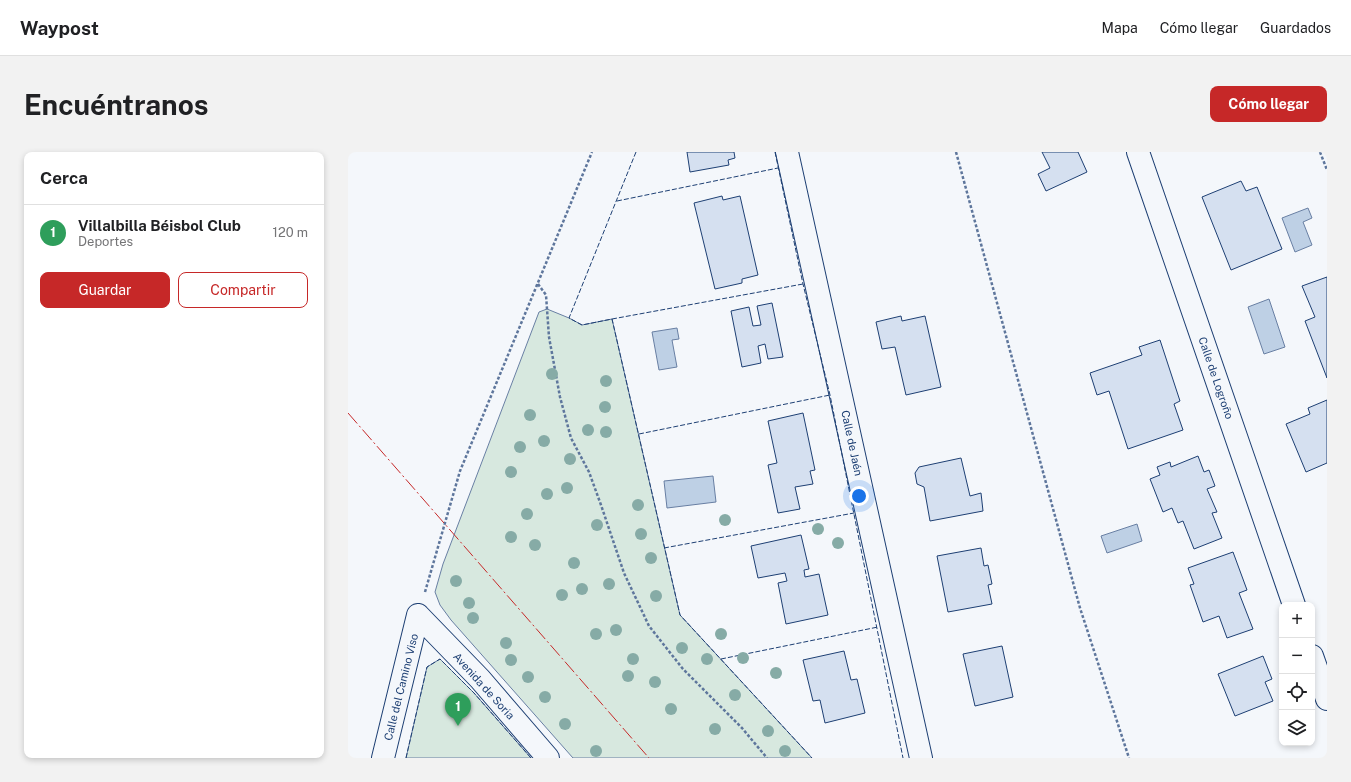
<!DOCTYPE html>
<html lang="es">
<meta charset="utf-8">
<style>
body{margin:0;font-family:"Public Sans",sans-serif;background:#f2f2f2;color:#202124}
.controls{position:absolute;right:12px;bottom:12px;display:grid;overflow:hidden;border-radius:8px;box-shadow:0 2px 6px #0003}
.controls button{width:36px;height:36px;display:grid;place-items:center;padding:0;border:0;border-bottom:1px solid #e0e0e0;background:#fff;color:#202124;font:20px sans-serif}
.you{position:absolute;left:511px;top:344px;width:14px;height:14px;margin:-10px;border:3px solid #fff;border-radius:50%;background:#1a73e8;box-shadow:0 0 0 6px #1a73e833}
.badge{display:grid;place-items:center;width:26px;height:26px;border-radius:50%;background:#c62828;color:#fff;font-size:13px;font-weight:700}
.pin{position:absolute;translate:-50% -33px;filter:drop-shadow(0 1px 2px #0008)}
.pin::after{content:'';position:absolute;top:21px;width:14px;height:12px;background:inherit;clip-path:polygon(0 0,100% 0,50% 100%)}
.list{margin:0;padding:0;list-style:none}
h2{display:flex;justify-content:space-between;align-items:center;height:52px;margin:0;padding:0 16px;font-size:17px}
h2 small{font-size:13px;font-weight:400;color:#757577}
.list li{display:grid;grid-template-columns:26px 1fr auto;gap:12px;align-items:center;box-sizing:border-box;height:56px;padding:0 16px;border-top:1px solid #e0e0e0}
.list b{display:block;font-size:15px;white-space:nowrap}
.list p{margin:0;font-size:13px;white-space:nowrap;color:#757577}
.list em{font-size:13px;font-style:normal;color:#757577}
.actions{display:flex;gap:8px;padding:12px 16px}
.actions a{flex:1;padding:9px 0;border:1px solid #c62828;border-radius:8px;text-align:center;font-size:14px;color:#c62828}
.actions .main{background:#c62828;color:#fff}
.icon{flex:none;width:22px;height:22px;fill:none;stroke:currentColor;stroke-width:2;stroke-linecap:round;stroke-linejoin:round}
.map{position:relative;flex:none;width:979px;height:606px;overflow:hidden;border-radius:8px}
header{display:flex;align-items:center;gap:24px;box-sizing:border-box;height:56px;padding:0 20px;background:#fff;border-bottom:1px solid #e0e0e0}
header strong{font-size:19px}
nav{display:flex;gap:22px;margin-inline-start:auto;font-size:14px}
.intro{display:flex;align-items:center;justify-content:space-between;box-sizing:border-box;height:96px;padding:0 24px}
h1{margin:0;font-size:28px}
.button{padding:10px 18px;border-radius:8px;background:#c62828;color:#fff;font-size:14px;font-weight:700}
main{display:flex;gap:24px;padding:0 24px}
aside{flex:1;background:#fff;border-radius:8px;box-shadow:0 2px 6px #0003}
.map>svg:first-child{display:block}
.green{fill:#d7e8df;stroke:#687fa3}
.water{fill:#bed0e5;stroke:#687fa3}
.building{fill:#d5e0f0;stroke:#1d3f73}
.lines{fill:none;stroke-linecap:round;stroke-linejoin:round}
.minor-casing{stroke:#1d3f73;stroke-width:24}
.path{stroke:#5e769c;stroke-width:2.5;stroke-dasharray:3 2;stroke-linecap:butt}
.minor{stroke:#f4f7fb;stroke-width:22}
.fence{stroke:#1d3f73;stroke-width:1;stroke-dasharray:5 2;stroke-linecap:butt}
.power{stroke:#c62828;stroke-width:1;stroke-dasharray:14 3 2 3;stroke-linecap:butt}
.tree{fill:#86aba6}
.labels{text-anchor:middle;stroke-width:3;stroke-linejoin:round;paint-order:stroke}
.street-label{font-size:11px;fill:#1d3f73;stroke:#f4f7fb}
</style>
<header>
<strong>Waypost</strong>
<nav><a>Mapa</a><a>Cómo llegar</a><a>Guardados</a></nav>
</header>
<div class="intro"><h1>Encuéntranos</h1><a class="button">Cómo llegar</a></div>
<main>
<aside>
<h2>Cerca<small></small></h2>
<ul class="list">
<li><span class="badge" style="background:#2e9e5b">1</span><div><b>Villalbilla Béisbol Club</b><p>Deportes</p></div><em>120 m</em></li>
</ul>
<div class="actions"><a class="main">Guardar</a><a>Compartir</a></div>
</aside>
<div class="map">
<svg width="979" height="606" viewBox="0 0 979 606">
<rect width="100%" height="100%" fill="#f4f7fb"/>
<path class="green" d="M 199,157 L 221,166 L 234,173 L 264,167 L 332,463 L 464,606 L 225,606 L 103,468 L 92,453 L 87,440 L 95,412 L 191,160 Z
M 92,507 L 126,541 L 183,606 L 58,606 L 79,515 Z"/>
<path class="water" d="M 960,56 L 964,66 L 955,70 L 964,93 L 947,100 L 934,66 Z
M 921,147 L 937,195 L 916,202 L 900,155 Z
M 329,176 L 331,187 L 324,188 L 329,215 L 311,218 L 304,180 Z
M 365,324 L 368,350 L 319,356 L 316,329 Z
M 789,372 L 794,389 L 759,401 L 753,384 Z"/>
<path class="building" d="M 339,0 L 386,0 L 387,6 L 380,8 L 381,13 L 342,20 Z
M 694,0 L 730,0 L 739,20 L 698,39 L 690,22 L 702,16 Z
M 893,29 L 898,39 L 909,35 L 934,97 L 883,118 L 854,45 Z
M 374,44 L 375,48 L 392,44 L 410,123 L 394,127 L 394,131 L 367,137 L 346,51 Z
M 979,125 L 979,226 L 957,169 L 967,165 L 954,134 Z
M 424,151 L 435,205 L 420,207 L 417,192 L 410,194 L 413,211 L 394,215 L 383,159 L 401,155 L 405,174 L 413,173 L 409,154 Z
M 553,164 L 554,169 L 577,164 L 593,235 L 558,243 L 547,195 L 534,197 L 528,170 Z
M 812,188 L 832,249 L 826,252 L 835,278 L 780,297 L 761,239 L 749,243 L 742,221 L 794,203 L 791,195 Z
M 979,248 L 979,311 L 958,320 L 938,272 L 962,262 L 960,256 Z
M 455,261 L 467,318 L 462,319 L 465,332 L 447,335 L 452,357 L 430,361 L 420,313 L 429,311 L 420,269 Z
M 850,304 L 856,320 L 861,318 L 867,334 L 859,337 L 869,360 L 864,361 L 874,386 L 846,397 L 835,369 L 830,371 L 824,356 L 815,360 L 802,327 L 812,323 L 809,315 L 822,310 L 823,315 Z
M 613,306 L 622,344 L 633,341 L 635,359 L 582,369 L 576,335 L 569,332 L 567,321 L 571,315 Z
M 453,383 L 461,417 L 456,418 L 457,425 L 471,422 L 480,463 L 438,472 L 430,431 L 439,429 L 437,421 L 410,426 L 403,394 Z
M 633,396 L 636,414 L 640,413 L 644,432 L 640,433 L 644,452 L 600,460 L 589,404 Z
M 885,400 L 899,438 L 891,441 L 905,477 L 879,486 L 871,464 L 855,470 L 842,433 L 846,432 L 840,416 Z
M 654,494 L 665,545 L 627,554 L 615,502 Z
M 496,499 L 503,528 L 509,527 L 517,561 L 477,571 L 472,548 L 465,549 L 455,508 Z
M 915,504 L 924,527 L 917,530 L 925,549 L 887,564 L 870,522 Z"/>
<g class="lines">
<g class="minor-casing">
<path id="minor" d="M 439,0 L 573,606
M 790,0 L 946,453
M 70,463 L 132,527 L 200,606
M 964,504 L 979,547
M 35,606 L 70,463"/>
</g>
<path class="path" d="M 608,0 L 732,456 L 781,606
M 972,0 L 979,18
M 190,132 L 198,143 L 201,185 L 212,245 L 223,286 L 241,320 L 253,353 L 276,421 L 301,474 L 335,517 L 394,576 L 419,606
M 77,440 L 112,319 L 244,0"/>
<use href="#minor" class="minor"/>
<path class="fence" d="M 288,0 L 221,166 L 234,173 L 264,167 L 332,463 L 464,606
M 427,0 L 455,132 L 482,243 L 555,606
M 269,49 L 430,16
M 264,167 L 455,132
M 291,282 L 482,243
M 316,396 L 506,361
M 373,507 L 530,475
M 58,606 L 79,515 L 92,507 L 126,541 L 183,606"/>
<path class="power" d="M 0,261 L 301,606"/>
</g>
<g class="tree">
<circle cx="204" cy="222" r="6"/>
<circle cx="258" cy="229" r="6"/>
<circle cx="257" cy="255" r="6"/>
<circle cx="182" cy="263" r="6"/>
<circle cx="240" cy="278" r="6"/>
<circle cx="258" cy="280" r="6"/>
<circle cx="196" cy="289" r="6"/>
<circle cx="172" cy="295" r="6"/>
<circle cx="222" cy="307" r="6"/>
<circle cx="163" cy="320" r="6"/>
<circle cx="219" cy="336" r="6"/>
<circle cx="199" cy="342" r="6"/>
<circle cx="290" cy="353" r="6"/>
<circle cx="179" cy="362" r="6"/>
<circle cx="377" cy="368" r="6"/>
<circle cx="249" cy="373" r="6"/>
<circle cx="470" cy="377" r="6"/>
<circle cx="293" cy="382" r="6"/>
<circle cx="163" cy="385" r="6"/>
<circle cx="490" cy="391" r="6"/>
<circle cx="187" cy="393" r="6"/>
<circle cx="303" cy="406" r="6"/>
<circle cx="226" cy="411" r="6"/>
<circle cx="108" cy="429" r="6"/>
<circle cx="261" cy="432" r="6"/>
<circle cx="234" cy="437" r="6"/>
<circle cx="214" cy="443" r="6"/>
<circle cx="308" cy="444" r="6"/>
<circle cx="121" cy="451" r="6"/>
<circle cx="125" cy="466" r="6"/>
<circle cx="268" cy="478" r="6"/>
<circle cx="248" cy="482" r="6"/>
<circle cx="373" cy="482" r="6"/>
<circle cx="158" cy="491" r="6"/>
<circle cx="334" cy="496" r="6"/>
<circle cx="395" cy="506" r="6"/>
<circle cx="285" cy="507" r="6"/>
<circle cx="359" cy="507" r="6"/>
<circle cx="163" cy="508" r="6"/>
<circle cx="428" cy="521" r="6"/>
<circle cx="280" cy="524" r="6"/>
<circle cx="180" cy="525" r="6"/>
<circle cx="307" cy="530" r="6"/>
<circle cx="387" cy="543" r="6"/>
<circle cx="197" cy="545" r="6"/>
<circle cx="323" cy="557" r="6"/>
<circle cx="217" cy="572" r="6"/>
<circle cx="367" cy="577" r="6"/>
<circle cx="420" cy="579" r="6"/>
<circle cx="248" cy="599" r="6"/>
<circle cx="437" cy="599" r="6"/>
</g>
<g class="labels">
<g class="street-label">
<text transform="translate(868 226) rotate(71)" y="4">Calle de Logroño</text>
<text transform="translate(504 291) rotate(78)" y="4">Calle de Jaén</text>
<text transform="translate(136 534) rotate(48)" y="4">Avenida de Soria</text>
<text transform="translate(53 535) rotate(-76)" y="4">Calle del Camino Viso</text>
</g>
</g>
</svg>
<div class="controls">
<button>+</button>
<button>−</button>
<button><svg class="icon" aria-label="locate" viewBox="0 0 24 24"><circle cx="12" cy="12" r="6"/><path d="M12 2v4M12 18v4M2 12h4M18 12h4"/></svg></button>
<button><svg class="icon" aria-label="layers" viewBox="0 0 24 24"><path d="M12 4l9 5-9 5-9-5zM3 14l9 5 9-5"/></svg></button>
</div>
<div class="you"></div>
<div class="pin badge" style="left:110px;top:574px;background:#2e9e5b">1</div>
</div>
</main>
